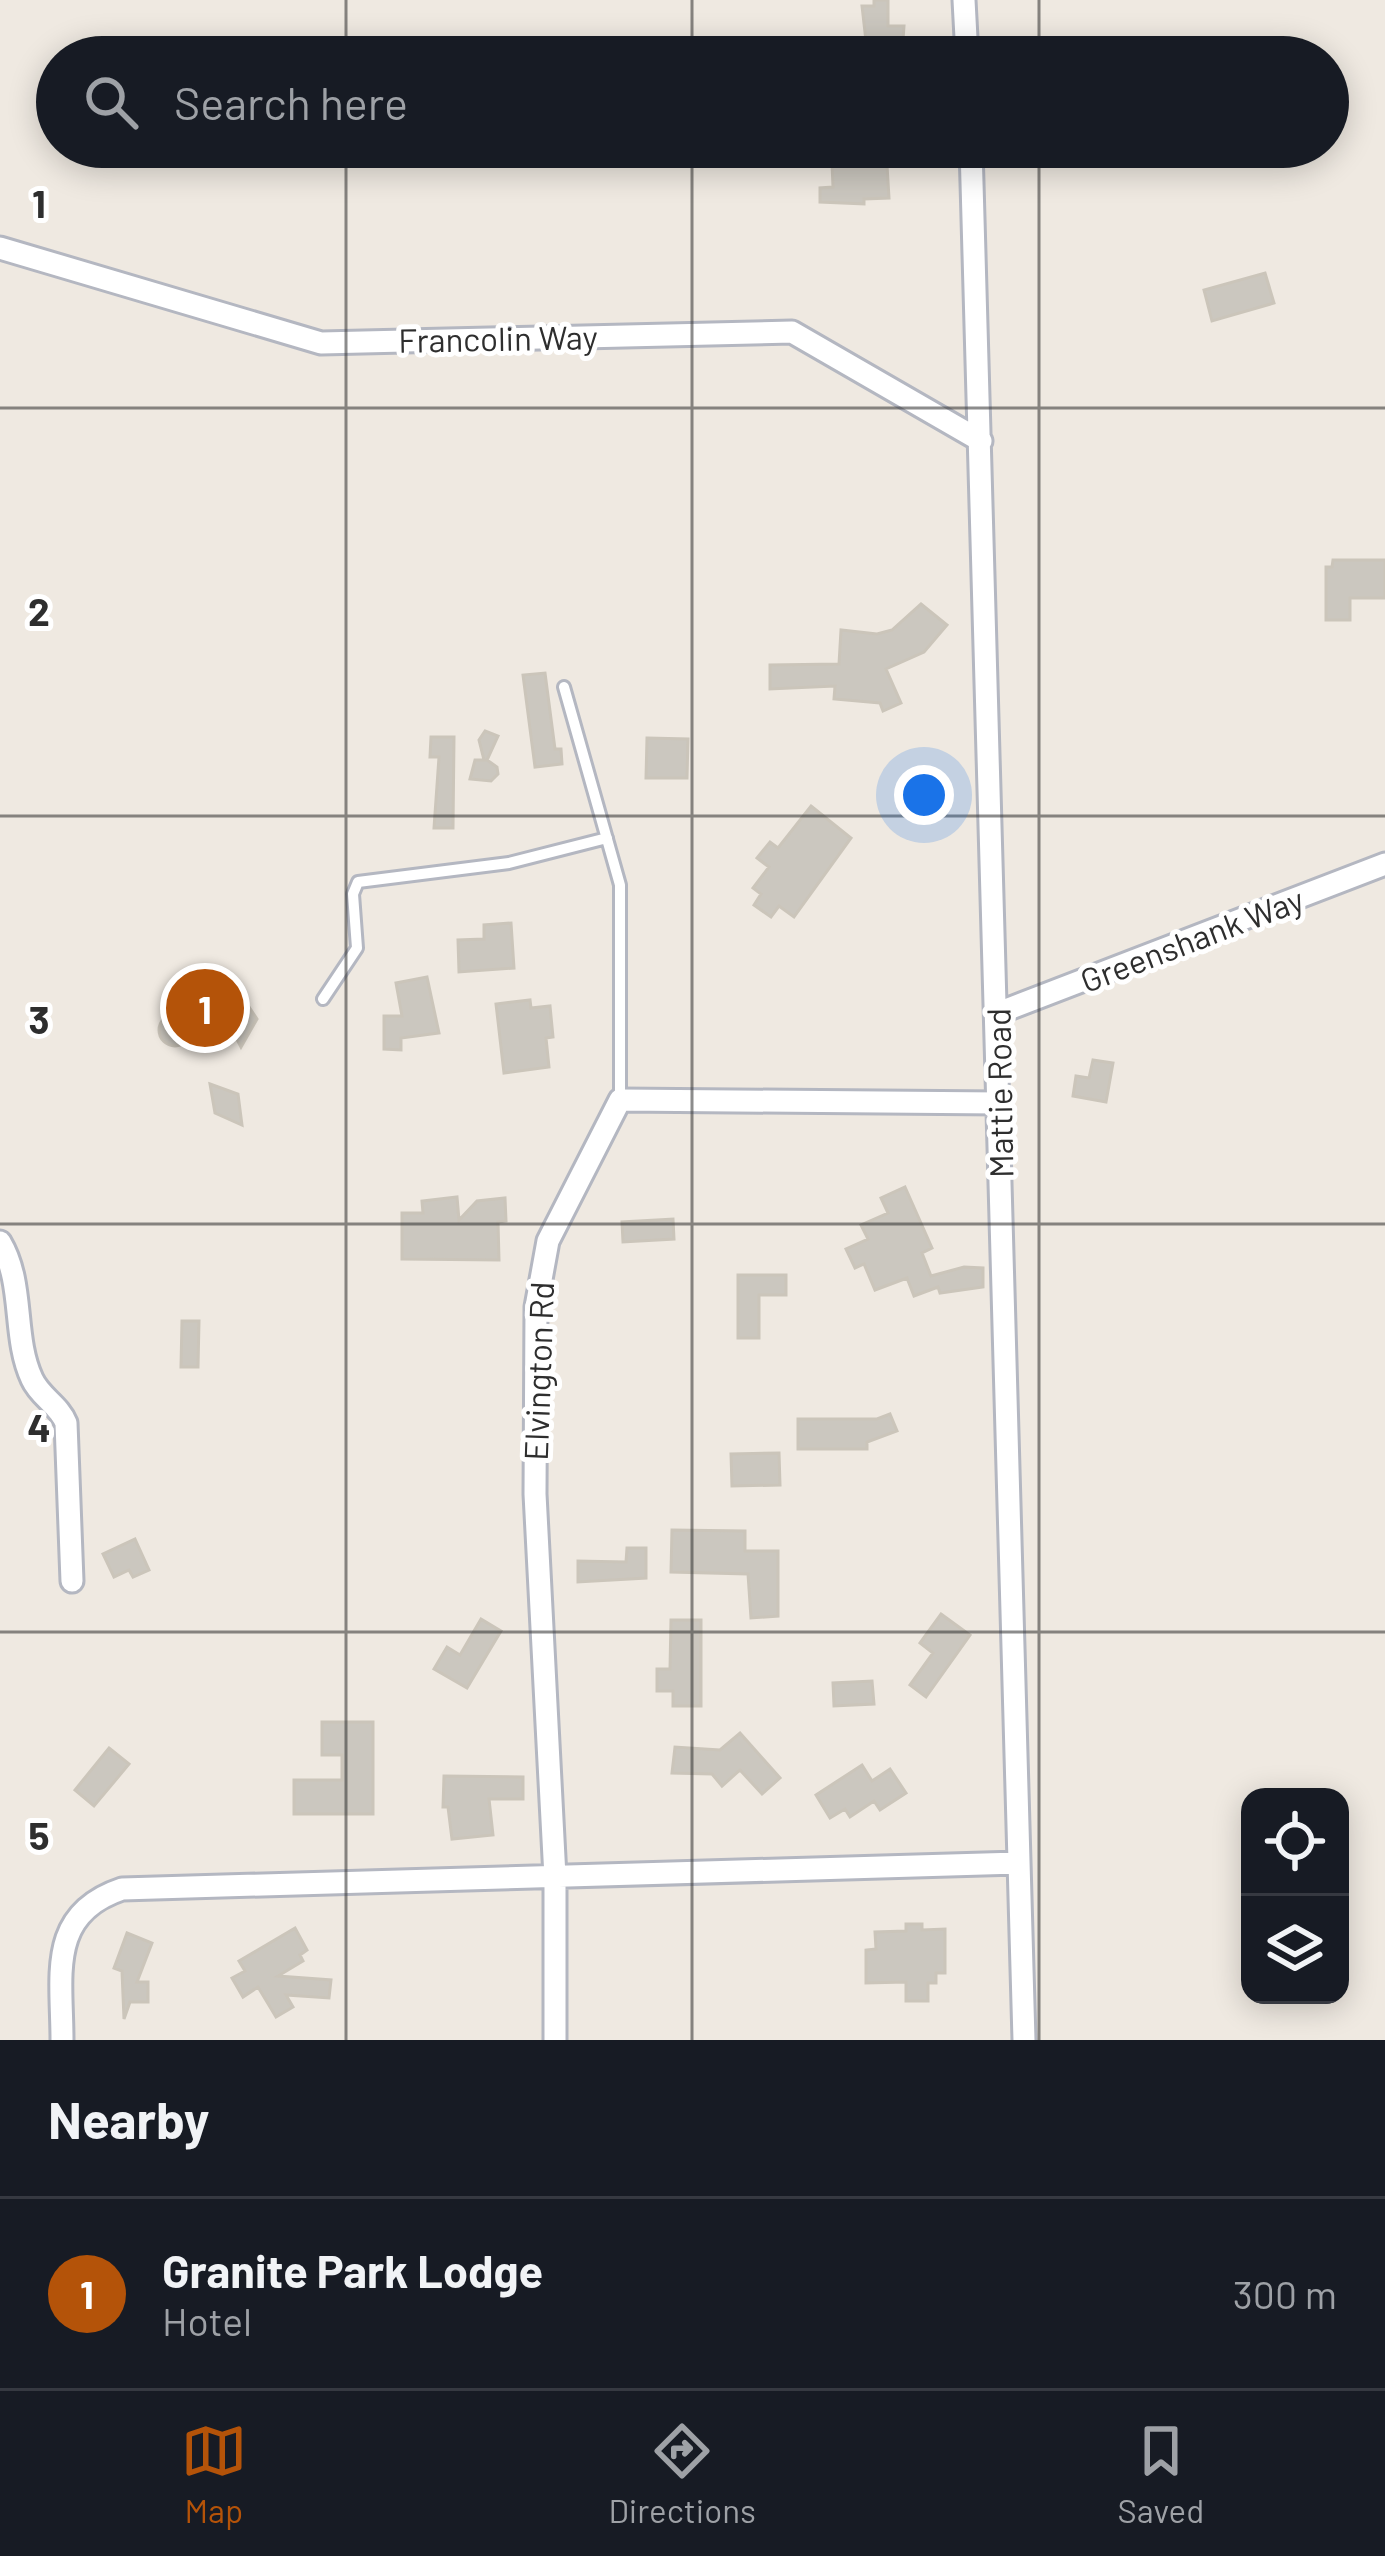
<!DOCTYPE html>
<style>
body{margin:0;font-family:Barlow,sans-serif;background:#20242c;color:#f1f3f6}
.controls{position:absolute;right:36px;bottom:36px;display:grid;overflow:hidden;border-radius:24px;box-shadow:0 6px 30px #0003}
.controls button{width:108px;height:108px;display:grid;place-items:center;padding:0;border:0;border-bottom:3px solid #363941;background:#171b24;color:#f1f3f6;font:60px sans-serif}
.you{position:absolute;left:924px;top:795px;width:42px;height:42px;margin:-30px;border:9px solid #fff;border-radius:50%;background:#1a73e8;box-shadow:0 0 0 18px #1a73e833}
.badge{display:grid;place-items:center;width:78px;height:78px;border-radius:50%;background:#b45309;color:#fff;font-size:39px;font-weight:700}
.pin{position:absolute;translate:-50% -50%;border:6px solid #fff;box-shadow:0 3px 12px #0006}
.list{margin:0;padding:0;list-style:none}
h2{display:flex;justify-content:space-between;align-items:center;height:156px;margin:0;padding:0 48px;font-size:51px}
h2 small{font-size:39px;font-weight:400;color:#9ea1a6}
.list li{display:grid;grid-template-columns:78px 1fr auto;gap:36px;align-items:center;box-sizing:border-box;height:192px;padding:0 48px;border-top:3px solid #363941}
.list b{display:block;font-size:45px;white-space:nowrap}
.list p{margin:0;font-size:39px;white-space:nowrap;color:#9ea1a6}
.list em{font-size:39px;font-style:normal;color:#9ea1a6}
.icon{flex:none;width:66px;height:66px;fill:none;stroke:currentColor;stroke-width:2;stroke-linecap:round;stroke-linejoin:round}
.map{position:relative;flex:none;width:1385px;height:2040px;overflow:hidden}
.search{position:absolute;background:#171b24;box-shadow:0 6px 30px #0003;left:36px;right:36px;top:36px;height:132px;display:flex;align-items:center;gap:30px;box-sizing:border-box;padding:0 42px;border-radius:66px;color:#9ea1a6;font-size:45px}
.sheet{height:348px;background:#171b24}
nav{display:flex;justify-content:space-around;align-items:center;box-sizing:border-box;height:168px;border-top:3px solid #363941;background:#171b24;font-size:33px;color:#9ea1a6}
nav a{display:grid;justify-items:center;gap:6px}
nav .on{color:#b45309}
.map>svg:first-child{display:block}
.building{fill:#cbc7bf;stroke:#cbc5ba;stroke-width:3}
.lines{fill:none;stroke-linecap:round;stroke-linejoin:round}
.service-casing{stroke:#b4b7c1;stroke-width:16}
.minor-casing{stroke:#b4b7c1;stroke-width:27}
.service{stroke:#fff;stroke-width:10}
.minor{stroke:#fff;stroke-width:21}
.grid{fill:none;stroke:#2e2e2e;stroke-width:3;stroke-opacity:0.55}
.labels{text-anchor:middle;stroke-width:10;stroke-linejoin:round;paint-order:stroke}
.street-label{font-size:33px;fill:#2e2e2e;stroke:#fff}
.grid-label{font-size:39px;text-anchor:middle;font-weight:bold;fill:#2e2e2e;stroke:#fff;stroke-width:10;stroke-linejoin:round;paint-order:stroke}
</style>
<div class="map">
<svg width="1385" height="2040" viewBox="0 0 1385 2040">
<rect width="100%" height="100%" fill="#efe9e1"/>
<path class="building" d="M 874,0 L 888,0 L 888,26 L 904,26 L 903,40 L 893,39 L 893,57 L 881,57 L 881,41 L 866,41 L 862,6 L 874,6 Z
M 849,162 L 849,166 L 887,165 L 889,198 L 864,199 L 864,204 L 820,202 L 820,188 L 833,187 L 832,163 Z
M 1265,273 L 1274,303 L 1212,321 L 1204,290 Z
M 1333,560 L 1385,560 L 1385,598 L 1350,598 L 1350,620 L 1326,620 L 1326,567 L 1332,567 Z
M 921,604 L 947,625 L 924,652 L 886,669 L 901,703 L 883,711 L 880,703 L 834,699 L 835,686 L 770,689 L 770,665 L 839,664 L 841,630 L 877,634 L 892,630 Z
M 545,673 L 555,749 L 561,749 L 562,764 L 535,767 L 523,675 Z
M 485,731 L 498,736 L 487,760 L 497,767 L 498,774 L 491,781 L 470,779 L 475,760 L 484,760 L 479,740 Z
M 431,737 L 454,737 L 453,828 L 434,828 L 439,757 L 430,757 Z
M 647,738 L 688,739 L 687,778 L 646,778 Z
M 811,806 L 851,838 L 794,917 L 779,906 L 771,917 L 754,905 L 761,894 L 753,888 L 769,867 L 757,858 L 770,842 L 778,848 Z
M 511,923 L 514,968 L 459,972 L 458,940 L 484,939 L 484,925 Z
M 427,977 L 439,1033 L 401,1038 L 401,1050 L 384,1049 L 384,1016 L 402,1016 L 396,983 Z
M 241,995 L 257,1019 L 241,1047 L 227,1020 Z
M 530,1000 L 531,1008 L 550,1006 L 553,1037 L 546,1038 L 549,1067 L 504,1073 L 496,1004 Z
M159 1030a16 16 0 1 1 32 0a16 16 0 1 1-32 0Z
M 1093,1060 L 1113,1063 L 1106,1102 L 1073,1096 L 1076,1076 L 1089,1078 Z
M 210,1084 L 238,1094 L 242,1125 L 215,1113 Z
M 905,1187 L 932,1248 L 922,1253 L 931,1276 L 964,1267 L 983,1268 L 983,1287 L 940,1293 L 938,1287 L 914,1296 L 907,1278 L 875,1290 L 864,1264 L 855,1268 L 846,1249 L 868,1239 L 861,1225 L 888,1213 L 881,1198 Z
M 457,1197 L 459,1220 L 477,1201 L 505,1198 L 506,1221 L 498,1222 L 499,1260 L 402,1259 L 402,1213 L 423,1213 L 422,1201 Z
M 673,1219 L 674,1239 L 623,1242 L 622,1222 Z
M 738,1275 L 786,1275 L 786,1295 L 759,1295 L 759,1338 L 738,1338 Z
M 182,1321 L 199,1321 L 198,1367 L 181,1367 Z
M 890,1414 L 897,1431 L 867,1442 L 867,1449 L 798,1449 L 798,1419 L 877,1419 Z
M 779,1453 L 780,1485 L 732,1486 L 731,1454 Z
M 672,1530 L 745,1531 L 745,1551 L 778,1551 L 778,1616 L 751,1618 L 748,1574 L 671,1572 Z
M 135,1539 L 149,1570 L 133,1577 L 129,1570 L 114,1577 L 103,1554 Z
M 627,1548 L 646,1548 L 646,1578 L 578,1582 L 578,1561 L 626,1562 Z
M 941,1614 L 970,1635 L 926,1697 L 910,1685 L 933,1653 L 920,1643 Z
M 481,1619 L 501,1631 L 467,1688 L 434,1669 L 447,1647 L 460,1655 Z
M 671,1620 L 701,1620 L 701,1706 L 673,1706 L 673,1691 L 657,1691 L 657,1669 L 670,1669 Z
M 872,1681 L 874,1704 L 834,1706 L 833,1683 Z
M 322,1722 L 373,1722 L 373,1814 L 294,1814 L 294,1780 L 342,1780 L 342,1755 L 322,1755 Z
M 740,1733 L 780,1778 L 762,1794 L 740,1770 L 722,1786 L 712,1774 L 672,1773 L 675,1747 L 720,1750 Z
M 109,1748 L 129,1764 L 94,1806 L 75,1790 Z
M 862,1765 L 872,1781 L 890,1769 L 906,1793 L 880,1810 L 874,1801 L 850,1817 L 845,1809 L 830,1818 L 816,1795 Z
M 444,1776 L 523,1777 L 523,1799 L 489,1799 L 493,1835 L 452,1839 L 448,1807 L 443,1807 Z
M 906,1924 L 922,1924 L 922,1930 L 945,1929 L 945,1973 L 936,1973 L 936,1983 L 928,1983 L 928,2001 L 906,2001 L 906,1982 L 866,1983 L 866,1950 L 876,1949 L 875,1932 L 906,1931 Z
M 295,1928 L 307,1950 L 300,1955 L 303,1961 L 278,1976 L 331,1980 L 329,1998 L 286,1995 L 293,2007 L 276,2017 L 258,1987 L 243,1997 L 232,1978 L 245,1971 L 239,1961 Z
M 127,1933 L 152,1943 L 137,1982 L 148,1982 L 148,2002 L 130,2002 L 124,2019 L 122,1971 L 114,1968 Z"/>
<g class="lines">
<g class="service-casing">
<path id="service" d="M 564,687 L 620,885 L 620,1100
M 323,999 L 357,948 L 353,894 L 358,882 L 509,863 L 607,838"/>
</g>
<g class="minor-casing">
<path id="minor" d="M 964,0 L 967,57
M 971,147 L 1024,2040
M 0,248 L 321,343 L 792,332 L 981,441
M 998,1013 L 1385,864
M 0,1242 C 25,1284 12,1336 32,1379 C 40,1397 59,1405 66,1423 L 72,1581
M 62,2040 C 62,1975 47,1914 122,1889 L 1018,1863
M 555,2040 L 555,1877 L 535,1494 L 536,1307 L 548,1241 L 620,1100 L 1000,1103"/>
</g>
<use href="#service" class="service"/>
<use href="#minor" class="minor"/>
</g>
<path class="grid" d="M 346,0 L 346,57M 692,0 L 692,57M 1039,0 L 1039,57M 346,147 L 346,2040M 692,147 L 692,2040M 1039,147 L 1039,2040M 0,408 L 1385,408M 0,816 L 1385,816M 0,1224 L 1385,1224M 0,1632 L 1385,1632"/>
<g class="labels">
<g class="street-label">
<text transform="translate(498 339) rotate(-1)" y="12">Francolin Way</text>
<text transform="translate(1192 940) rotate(-21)" y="12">Greenshank Way</text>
<text transform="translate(1000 1093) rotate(-91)" y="12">Mattie Road</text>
<text transform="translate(539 1371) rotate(-88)" y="12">Elvington Rd</text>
</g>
</g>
<g class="grid-label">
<text x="39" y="218">1</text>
<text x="39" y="626">2</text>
<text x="39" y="1034">3</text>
<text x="39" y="1442">4</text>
<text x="39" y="1850">5</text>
</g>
</svg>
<div class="controls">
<button><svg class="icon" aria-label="locate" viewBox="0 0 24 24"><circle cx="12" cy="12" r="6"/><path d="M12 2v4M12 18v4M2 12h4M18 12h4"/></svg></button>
<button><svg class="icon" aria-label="layers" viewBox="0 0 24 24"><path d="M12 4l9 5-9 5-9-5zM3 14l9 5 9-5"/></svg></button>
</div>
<div class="you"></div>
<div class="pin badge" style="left:205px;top:1008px">1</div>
<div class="search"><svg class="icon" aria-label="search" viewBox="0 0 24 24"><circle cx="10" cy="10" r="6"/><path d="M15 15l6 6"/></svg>Search here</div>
</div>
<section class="sheet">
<h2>Nearby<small></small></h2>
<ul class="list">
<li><span class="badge">1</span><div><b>Granite Park Lodge</b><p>Hotel</p></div><em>300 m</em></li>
</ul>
</section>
<nav>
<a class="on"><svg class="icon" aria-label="map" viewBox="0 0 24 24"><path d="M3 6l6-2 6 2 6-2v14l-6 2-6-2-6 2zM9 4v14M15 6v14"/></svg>Map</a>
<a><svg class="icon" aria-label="directions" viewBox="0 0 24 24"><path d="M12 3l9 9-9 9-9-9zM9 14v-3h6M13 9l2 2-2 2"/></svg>Directions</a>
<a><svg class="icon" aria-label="saved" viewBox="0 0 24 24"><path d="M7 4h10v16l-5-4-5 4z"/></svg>Saved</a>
</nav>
